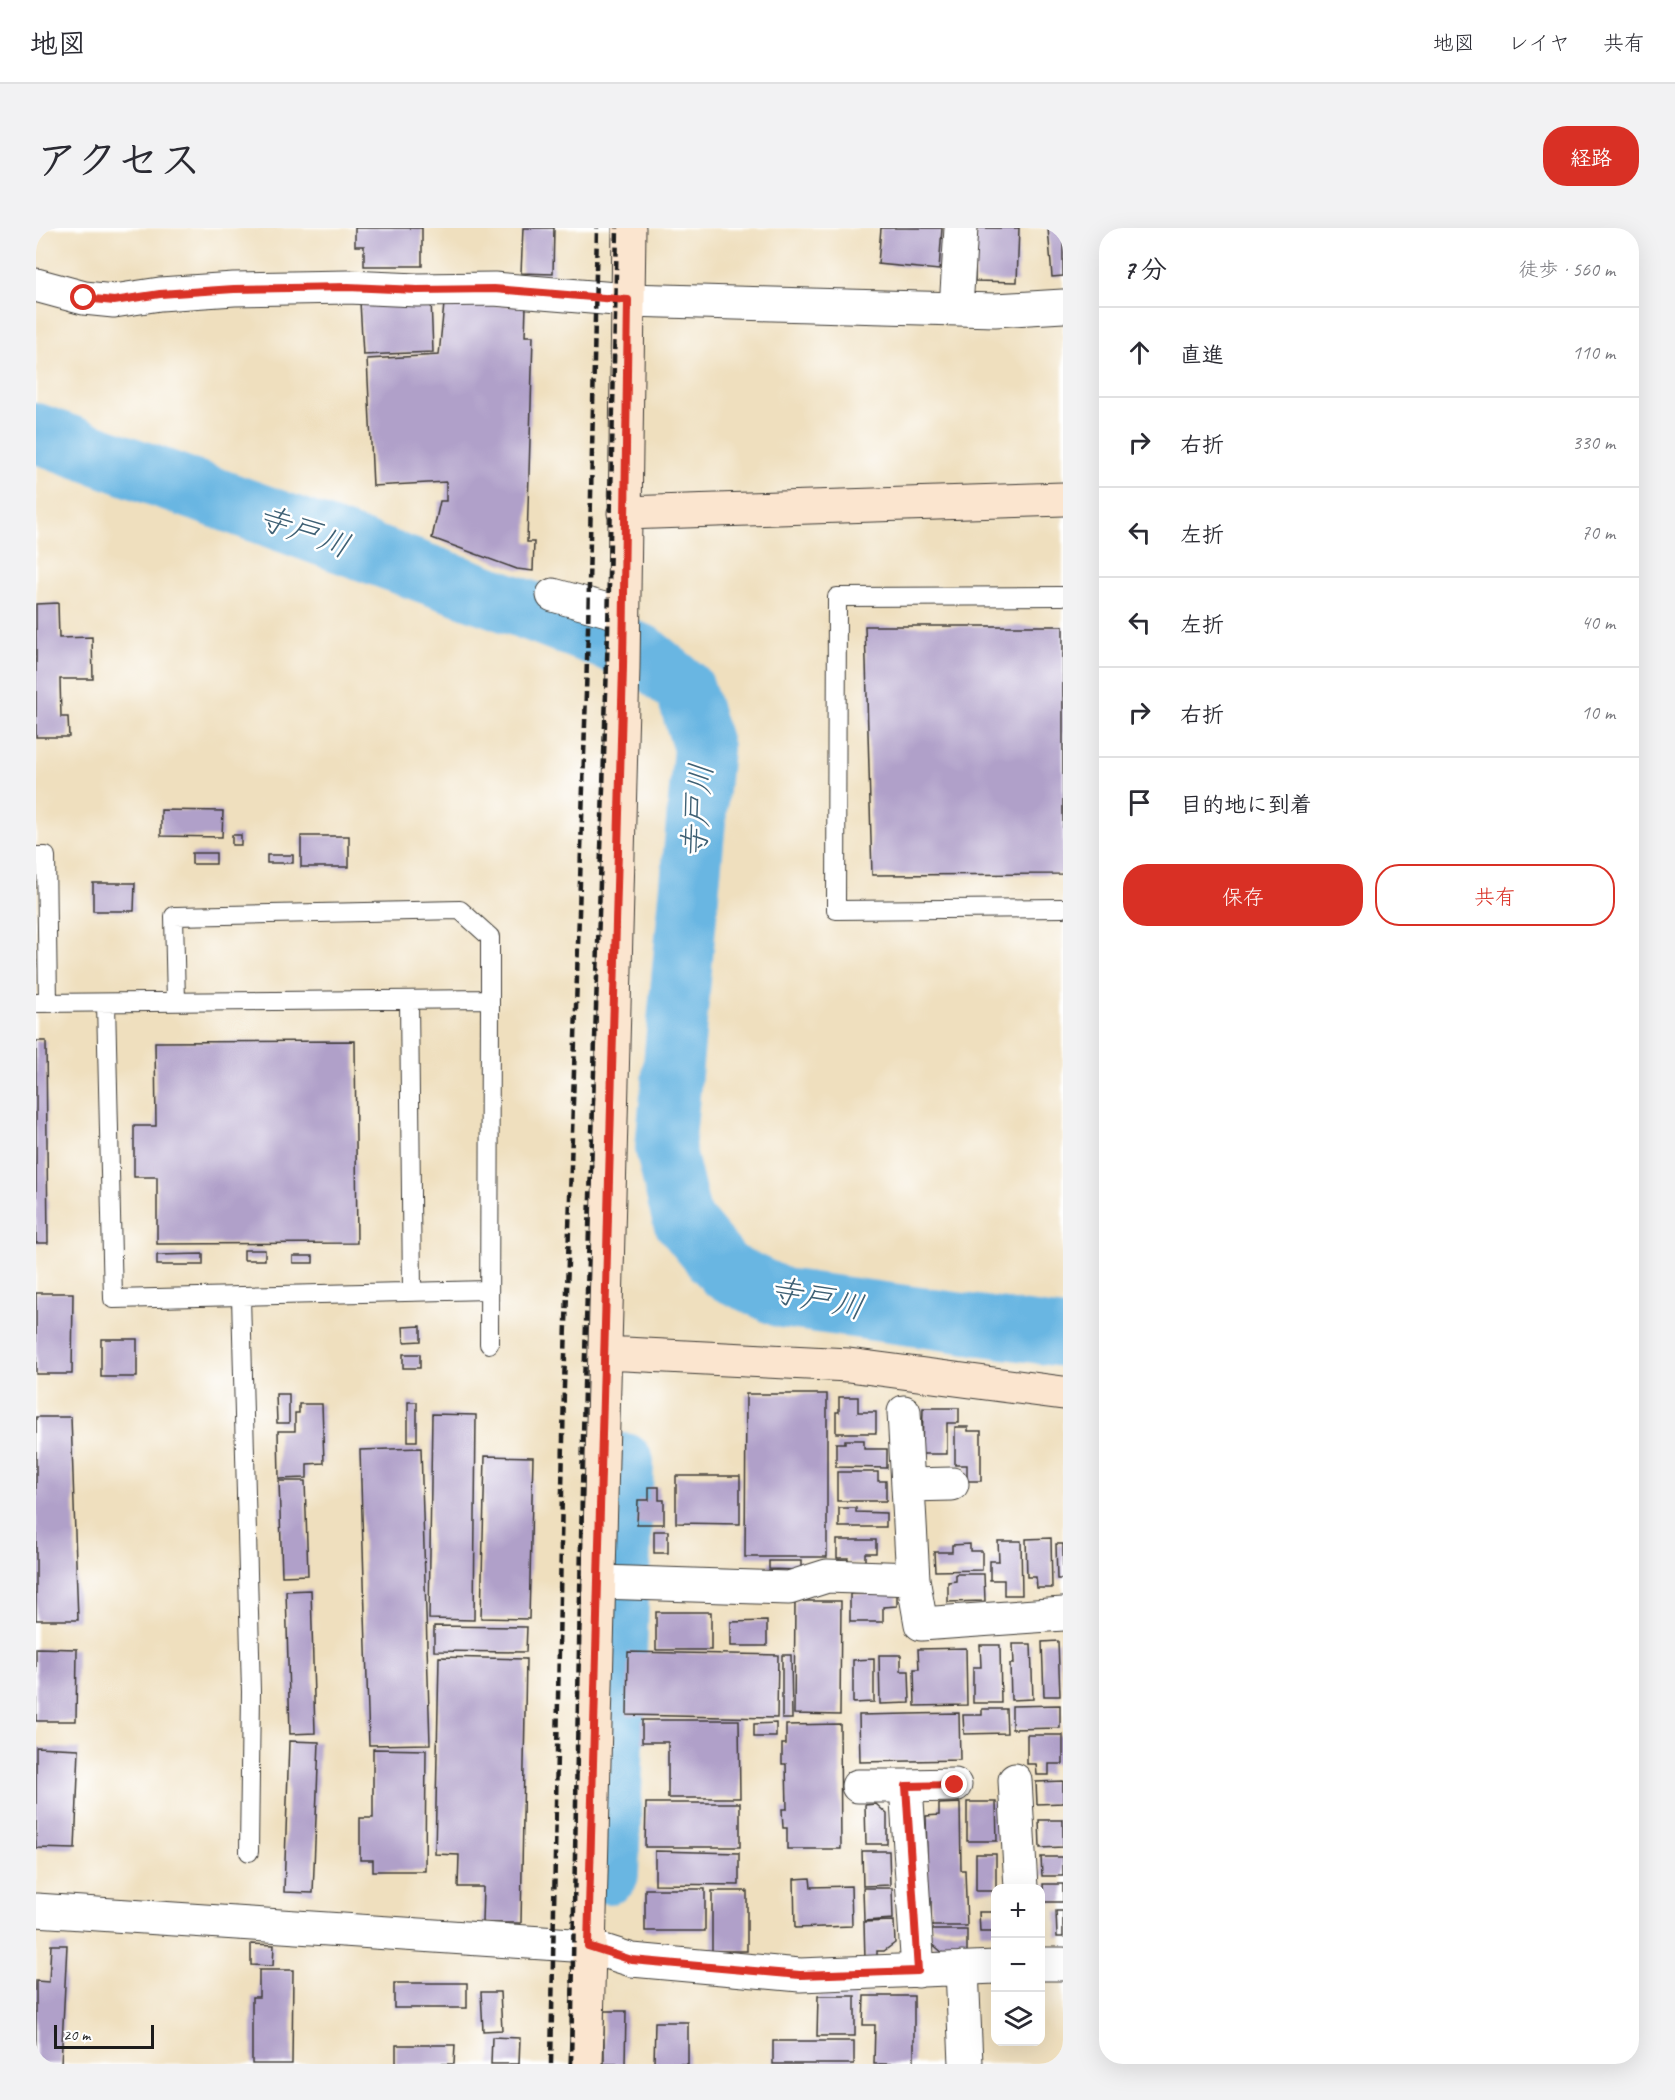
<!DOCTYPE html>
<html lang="ja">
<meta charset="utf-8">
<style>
body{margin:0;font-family:Caveat,"Klee One",sans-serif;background:#f2f2f3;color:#2b2b33}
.controls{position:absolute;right:18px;bottom:18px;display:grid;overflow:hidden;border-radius:12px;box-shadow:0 6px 24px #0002}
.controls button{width:54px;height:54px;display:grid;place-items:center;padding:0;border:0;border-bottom:2px solid #e1e1e2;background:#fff;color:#2b2b33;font:30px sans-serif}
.scale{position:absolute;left:18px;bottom:15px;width:100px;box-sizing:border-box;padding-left:6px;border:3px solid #1c1c1c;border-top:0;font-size:16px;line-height:21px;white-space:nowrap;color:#1c1c1c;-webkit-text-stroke:4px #fff;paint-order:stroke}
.stop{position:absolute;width:18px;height:18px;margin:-14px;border:4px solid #d93025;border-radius:50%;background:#fff}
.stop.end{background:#d93025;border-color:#fff;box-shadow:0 2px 6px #0008}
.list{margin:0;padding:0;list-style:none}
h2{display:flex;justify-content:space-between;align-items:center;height:78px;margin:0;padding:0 24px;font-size:26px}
h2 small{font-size:20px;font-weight:400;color:#7c7c81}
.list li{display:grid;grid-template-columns:39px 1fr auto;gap:18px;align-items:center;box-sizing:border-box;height:90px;padding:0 24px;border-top:2px solid #e1e1e2}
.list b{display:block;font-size:22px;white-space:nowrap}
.list em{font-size:20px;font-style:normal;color:#7c7c81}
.actions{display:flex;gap:12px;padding:18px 24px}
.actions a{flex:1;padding:14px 0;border:2px solid #d93025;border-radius:24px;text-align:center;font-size:21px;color:#d93025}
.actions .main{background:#d93025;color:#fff}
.icon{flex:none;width:33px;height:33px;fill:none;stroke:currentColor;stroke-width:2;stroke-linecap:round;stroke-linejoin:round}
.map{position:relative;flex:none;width:1027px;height:1836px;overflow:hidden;border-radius:24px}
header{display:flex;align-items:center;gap:36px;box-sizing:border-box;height:84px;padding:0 30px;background:#fff;border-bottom:2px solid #e1e1e2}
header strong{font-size:28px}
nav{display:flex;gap:33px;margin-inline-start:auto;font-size:21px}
.intro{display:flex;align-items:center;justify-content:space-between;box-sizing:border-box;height:144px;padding:0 36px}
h1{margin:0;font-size:42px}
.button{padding:15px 27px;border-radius:24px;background:#d93025;color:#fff;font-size:21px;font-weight:700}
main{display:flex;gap:36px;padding:0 36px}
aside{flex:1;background:#fff;border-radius:24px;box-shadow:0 6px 24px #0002}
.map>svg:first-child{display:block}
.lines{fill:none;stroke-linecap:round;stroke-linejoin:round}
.river{stroke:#69b6e2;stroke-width:60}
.building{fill:#b0a0c9}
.lane-casing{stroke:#3c3934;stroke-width:20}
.street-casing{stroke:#3c3934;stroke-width:35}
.secondary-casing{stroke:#3c3934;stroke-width:35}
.lane{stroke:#fff;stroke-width:18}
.street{stroke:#fff;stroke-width:33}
.secondary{stroke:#fbe5cf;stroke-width:33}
.rail{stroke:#1c1c1c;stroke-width:4.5;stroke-dasharray:9 4.5;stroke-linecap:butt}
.route{stroke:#d93025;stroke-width:8}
.labels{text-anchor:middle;stroke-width:5;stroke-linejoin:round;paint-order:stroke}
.water-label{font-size:32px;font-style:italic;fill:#3f6175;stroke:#fff}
</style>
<header>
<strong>地図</strong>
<nav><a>地図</a><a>レイヤ</a><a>共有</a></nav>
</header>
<div class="intro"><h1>アクセス</h1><a class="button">経路</a></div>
<main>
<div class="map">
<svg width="1027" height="1836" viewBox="0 0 1027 1836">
<rect width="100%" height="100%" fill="#fff"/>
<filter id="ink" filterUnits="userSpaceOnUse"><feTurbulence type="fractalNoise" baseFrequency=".0167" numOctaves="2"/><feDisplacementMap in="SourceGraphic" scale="12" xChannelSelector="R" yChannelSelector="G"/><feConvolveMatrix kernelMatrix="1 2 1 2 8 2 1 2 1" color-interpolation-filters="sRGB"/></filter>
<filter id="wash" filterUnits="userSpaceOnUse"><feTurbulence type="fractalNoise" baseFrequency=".008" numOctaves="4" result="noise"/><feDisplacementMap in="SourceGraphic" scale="24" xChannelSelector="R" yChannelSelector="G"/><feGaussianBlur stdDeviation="1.35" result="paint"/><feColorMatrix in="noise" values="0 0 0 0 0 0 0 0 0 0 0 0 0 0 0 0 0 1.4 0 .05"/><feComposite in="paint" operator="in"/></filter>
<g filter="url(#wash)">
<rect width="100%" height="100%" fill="#efdfbe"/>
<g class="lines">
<path class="river" d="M 0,205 L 505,387 L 606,426 L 649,461 L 667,520 L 629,920 L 646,991 L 689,1043 L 746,1070 L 1027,1109
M 573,1646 L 588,1235"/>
</g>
<g id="blocks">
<path class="building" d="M 319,0 L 386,0 L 386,38 L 328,38 L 328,18 L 319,18 Z
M 487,0 L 518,0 L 517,46 L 485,45 Z
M 845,0 L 906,0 L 903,42 L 842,36 Z
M 940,0 L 983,0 L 981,54 L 939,53 Z
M 1012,0 L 1027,0 L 1027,48 L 1016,49 Z
M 395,71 L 397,124 L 327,127 L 324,74 Z
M 408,76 L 490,78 L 489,108 L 497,108 L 491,314 L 498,314 L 497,343 L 481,341 L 396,310 L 404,273 L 410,273 L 410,254 L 337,258 L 331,131 L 403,127 Z
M 22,375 L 23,410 L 56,409 L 57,451 L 24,451 L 25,489 L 32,489 L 33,509 L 0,509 L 0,376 Z
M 829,398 L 1027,398 L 1027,646 L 836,647 Z
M 125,582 L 187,583 L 186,609 L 125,608 Z
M 196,607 L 205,607 L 205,617 L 196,617 Z
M 265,608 L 313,608 L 313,639 L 265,639 Z
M 156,625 L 180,625 L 180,636 L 156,636 Z
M 231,627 L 257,627 L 257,635 L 231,635 Z
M 57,655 L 99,655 L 98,683 L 57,683 Z
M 0,813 L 10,813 L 12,1015 L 0,1015 Z
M 319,813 L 321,1015 L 121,1016 L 121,949 L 98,949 L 98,898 L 120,898 L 119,814 Z
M 208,1022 L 229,1022 L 229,1032 L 208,1032 Z
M 167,1026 L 167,1037 L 121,1037 L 121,1027 Z
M 257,1028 L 277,1028 L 277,1035 L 257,1035 Z
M 0,1065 L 37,1065 L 36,1146 L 0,1146 Z
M 385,1098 L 385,1113 L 368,1114 L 367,1099 Z
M 65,1111 L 101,1111 L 101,1149 L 65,1149 Z
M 367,1126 L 384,1126 L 384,1140 L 367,1140 Z
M 240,1166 L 253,1166 L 253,1195 L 241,1195 Z
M 710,1166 L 791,1166 L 791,1329 L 709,1329 Z
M 803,1169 L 822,1169 L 822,1184 L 840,1184 L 840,1205 L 800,1205 L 800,1184 L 803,1184 Z
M 372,1174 L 381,1174 L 381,1213 L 372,1213 Z
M 263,1176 L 286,1176 L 288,1235 L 271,1236 L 271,1250 L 243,1251 L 242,1203 L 259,1203 L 259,1185 L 263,1185 Z
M 887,1180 L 923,1180 L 923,1195 L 911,1195 L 911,1226 L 886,1226 Z
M 396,1186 L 440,1187 L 438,1392 L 393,1391 Z
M 0,1189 L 35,1189 L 42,1392 L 0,1392 Z
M 919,1199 L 932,1199 L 932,1203 L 945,1203 L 945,1253 L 931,1253 L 931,1237 L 919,1237 Z
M 809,1212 L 828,1212 L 828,1221 L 851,1221 L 851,1240 L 800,1239 L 800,1215 L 809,1215 Z
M 385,1220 L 394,1516 L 333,1517 L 324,1222 Z
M 449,1228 L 497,1229 L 493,1391 L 445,1390 Z
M 801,1244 L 842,1244 L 842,1253 L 850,1253 L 850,1273 L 801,1273 Z
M 640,1248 L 704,1248 L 704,1296 L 640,1295 Z
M 243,1253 L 269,1253 L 272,1347 L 246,1348 Z
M 613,1259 L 623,1259 L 623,1272 L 628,1272 L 628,1296 L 601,1296 L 602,1272 L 613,1272 Z
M 803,1280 L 820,1280 L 820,1284 L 850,1285 L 850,1299 L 803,1299 Z
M 618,1303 L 632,1303 L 632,1325 L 618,1325 Z
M 1015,1310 L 1016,1360 L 1001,1360 L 1000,1349 L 991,1349 L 990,1311 Z
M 801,1312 L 840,1312 L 840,1325 L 829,1325 L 829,1335 L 812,1335 L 812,1330 L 801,1330 Z
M 962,1313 L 985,1313 L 986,1367 L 968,1367 L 968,1352 L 954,1352 L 954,1333 L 963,1333 Z
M 934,1316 L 934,1323 L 946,1323 L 946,1342 L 899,1343 L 898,1324 L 916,1324 L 916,1317 Z
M 1020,1316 L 1027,1316 L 1027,1351 L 1021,1351 Z
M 733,1333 L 765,1333 L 765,1342 L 733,1341 Z
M 920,1346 L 948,1346 L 949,1373 L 912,1374 L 912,1354 L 920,1353 Z
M 275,1362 L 279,1505 L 254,1506 L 250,1363 Z
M 861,1365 L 861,1378 L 847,1379 L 847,1394 L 814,1394 L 814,1366 Z
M 759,1373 L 805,1373 L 804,1487 L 758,1486 Z
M 620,1384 L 675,1384 L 675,1422 L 620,1422 Z
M 731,1393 L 731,1418 L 695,1418 L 695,1394 Z
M 398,1398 L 491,1399 L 490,1424 L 398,1423 Z
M 1022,1413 L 1024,1468 L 1008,1468 L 1006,1414 Z
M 977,1416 L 995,1416 L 997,1471 L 975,1472 L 974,1436 L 978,1436 Z
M 944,1417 L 964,1417 L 965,1475 L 937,1475 L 937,1439 L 945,1439 Z
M 0,1420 L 41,1421 L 40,1493 L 0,1493 Z
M 930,1420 L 931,1477 L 879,1478 L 878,1441 L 883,1441 L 882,1421 Z
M 592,1424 L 742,1427 L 741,1490 L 591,1487 Z
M 746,1427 L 755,1427 L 756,1491 L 746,1491 Z
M 843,1427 L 865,1427 L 865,1443 L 873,1443 L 874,1475 L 844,1476 Z
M 403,1429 L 490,1431 L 485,1695 L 446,1695 L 447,1659 L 422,1659 L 423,1627 L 399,1626 Z
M 838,1431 L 838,1474 L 817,1475 L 817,1432 Z
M 1024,1477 L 1024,1500 L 976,1501 L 976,1478 Z
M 946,1481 L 970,1481 L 971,1505 L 928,1506 L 927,1487 L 946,1487 Z
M 923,1485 L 924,1532 L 824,1534 L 823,1487 Z
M 606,1492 L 703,1492 L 704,1570 L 632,1570 L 632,1514 L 606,1514 Z
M 740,1495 L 740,1509 L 718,1509 L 718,1496 Z
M 804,1496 L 805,1621 L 751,1621 L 751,1600 L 747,1600 L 746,1581 L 751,1581 L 750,1536 L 746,1536 L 746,1516 L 750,1516 L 750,1497 Z
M 991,1507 L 1027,1507 L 1027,1536 L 1013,1536 L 1013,1547 L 1001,1547 L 1000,1536 L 991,1536 Z
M 253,1513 L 283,1514 L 277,1665 L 248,1664 Z
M 0,1519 L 43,1521 L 39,1621 L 0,1620 Z
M 337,1521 L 390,1522 L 389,1643 L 337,1643 L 337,1632 L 324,1632 L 324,1590 L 337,1590 Z
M 1027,1553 L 1027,1575 L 1001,1576 L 1000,1554 Z
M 931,1574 L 960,1574 L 961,1613 L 931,1613 Z
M 610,1575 L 704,1575 L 704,1619 L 609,1619 Z
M 924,1575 L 925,1642 L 929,1642 L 931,1698 L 895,1698 L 895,1670 L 892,1670 L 890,1588 L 903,1587 L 903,1576 Z
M 840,1576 L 851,1586 L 851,1616 L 830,1616 L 829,1577 Z
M 1003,1592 L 1027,1592 L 1027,1619 L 1004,1620 Z
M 619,1623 L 703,1625 L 703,1657 L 619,1656 Z
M 826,1623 L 853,1623 L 854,1657 L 827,1658 Z
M 940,1626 L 960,1626 L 960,1663 L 940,1663 Z
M 1005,1629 L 1027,1629 L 1027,1648 L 1006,1648 Z
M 774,1650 L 775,1659 L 815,1658 L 816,1698 L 759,1700 L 758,1651 Z
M 1007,1656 L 1027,1656 L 1027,1674 L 1008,1674 Z
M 827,1660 L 856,1660 L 857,1691 L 828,1693 Z
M 609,1661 L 669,1661 L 669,1703 L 609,1703 Z
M 676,1663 L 711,1663 L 711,1723 L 676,1723 Z
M 1020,1683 L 1027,1683 L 1027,1709 L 1021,1709 Z
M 943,1684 L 960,1684 L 960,1704 L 944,1704 Z
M 858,1693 L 859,1715 L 848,1723 L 841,1723 L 841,1732 L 829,1732 L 828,1694 Z
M 894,1702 L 931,1702 L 931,1726 L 908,1726 L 894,1714 Z
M 215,1716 L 238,1717 L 237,1738 L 215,1737 Z
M 15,1717 L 31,1717 L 25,1836 L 0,1836 L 0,1753 L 13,1754 Z
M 223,1742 L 257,1742 L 256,1836 L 216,1836 L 216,1769 L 223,1769 Z
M 358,1755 L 431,1755 L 431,1780 L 358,1780 Z
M 445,1764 L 464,1764 L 466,1802 L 447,1803 Z
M 782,1768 L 819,1768 L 819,1808 L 781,1808 Z
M 828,1768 L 878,1768 L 878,1836 L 838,1836 L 839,1797 L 827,1797 Z
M 568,1783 L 590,1783 L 589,1836 L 568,1836 Z
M 619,1794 L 652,1794 L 652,1836 L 618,1836 Z
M 456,1809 L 484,1810 L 483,1836 L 455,1836 Z
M 737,1813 L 818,1813 L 818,1836 L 737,1836 Z
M 360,1817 L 419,1817 L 418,1836 L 360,1836 Z"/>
</g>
</g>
<g filter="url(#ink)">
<use href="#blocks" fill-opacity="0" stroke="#3c3934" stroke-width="1.5"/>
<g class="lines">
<g class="lane-casing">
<path id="lane" d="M 1027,368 L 801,369 L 800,682 L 1027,680
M 0,628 L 10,628 L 12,775
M 373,772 L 376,1064
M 140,774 L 138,688 L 424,682 L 454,709 L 454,771
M 0,775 L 454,771 L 453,1116
M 70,775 L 77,1071 L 453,1062
M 205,1068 L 215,1464 L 213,1624"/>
</g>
<g class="street-casing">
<path id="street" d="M 0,57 L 48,70 L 78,73 L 124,66 L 198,61 L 312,59 L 381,62 L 458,61 L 592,72 L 959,82 L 1027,78
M 920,80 L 925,0
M 517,367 L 586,386
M 868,1184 L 877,1351 L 885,1396 L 1027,1386
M 873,1257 L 916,1256
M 563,1354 L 753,1360 L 791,1348 L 877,1351
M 979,1552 L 985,1660
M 822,1558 L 870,1558 L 882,1743
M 870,1558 L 919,1557
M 0,1682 L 552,1718 L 596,1732 L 764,1747 L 960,1739
M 1005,1736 L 1027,1736
M 926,1740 L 930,1836"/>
</g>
<g class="secondary-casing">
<path id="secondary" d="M 588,285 L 1027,271
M 569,1125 L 813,1137 L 1027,1165
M 550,1836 L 587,439 L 593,0"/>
</g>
<use href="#lane" class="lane"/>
<use href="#street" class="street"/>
<use href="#secondary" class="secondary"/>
<path class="rail" d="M 515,1836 L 528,1159 L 552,401 L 561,0
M 535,1836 L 548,1159 L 572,402 L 581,0"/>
</g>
</g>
<g class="lines" filter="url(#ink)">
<path class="route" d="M 48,70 L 78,73 L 124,66 L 198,61 L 312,59 L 381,62 L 458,61 L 592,72 L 587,439 L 552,1718 L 596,1732 L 764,1747 L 882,1743 L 870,1558 L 919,1557"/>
</g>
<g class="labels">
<g class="water-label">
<text transform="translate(268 303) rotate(20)" y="11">寺戸川</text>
<text transform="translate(661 583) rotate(-85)" y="11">寺戸川</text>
<text transform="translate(781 1070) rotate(12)" y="11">寺戸川</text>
</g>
</g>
</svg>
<div class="controls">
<button>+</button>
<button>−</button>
<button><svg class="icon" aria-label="layers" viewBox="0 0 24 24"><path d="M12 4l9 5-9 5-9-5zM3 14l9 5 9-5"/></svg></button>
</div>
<div class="scale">20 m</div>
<div class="stop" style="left:48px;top:70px"></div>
<div class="stop end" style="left:919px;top:1557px"></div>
</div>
<aside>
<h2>7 分<small>徒歩 · 560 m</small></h2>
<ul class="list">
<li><svg class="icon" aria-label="ahead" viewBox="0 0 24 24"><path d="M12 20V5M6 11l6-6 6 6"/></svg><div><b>直進</b></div><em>110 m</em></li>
<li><svg class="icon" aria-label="right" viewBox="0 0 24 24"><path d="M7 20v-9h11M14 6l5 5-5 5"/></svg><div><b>右折</b></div><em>330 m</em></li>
<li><svg class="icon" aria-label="left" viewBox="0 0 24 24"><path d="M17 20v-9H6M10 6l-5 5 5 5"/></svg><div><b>左折</b></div><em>70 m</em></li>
<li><svg class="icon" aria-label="left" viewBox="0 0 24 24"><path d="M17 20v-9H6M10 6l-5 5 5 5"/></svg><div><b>左折</b></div><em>40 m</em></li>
<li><svg class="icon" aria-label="right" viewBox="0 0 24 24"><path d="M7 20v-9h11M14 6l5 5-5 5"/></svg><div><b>右折</b></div><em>10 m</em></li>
<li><svg class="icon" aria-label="arrive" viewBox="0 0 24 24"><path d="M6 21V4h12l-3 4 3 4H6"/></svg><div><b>目的地に到着</b></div></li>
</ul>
<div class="actions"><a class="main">保存</a><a>共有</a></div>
</aside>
</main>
